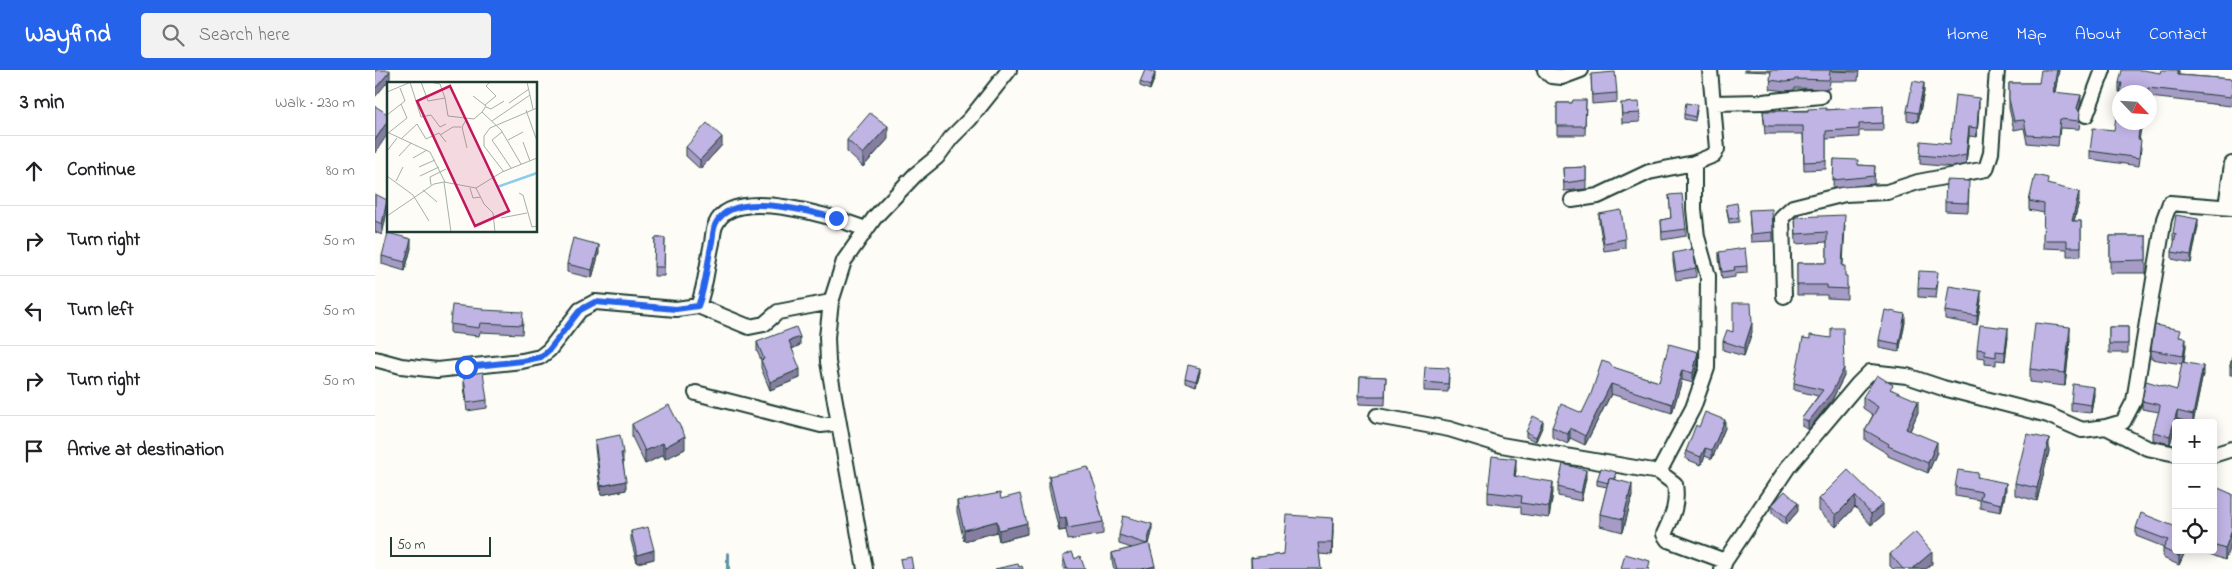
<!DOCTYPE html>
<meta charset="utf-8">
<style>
body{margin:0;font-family:"Indie Flower",sans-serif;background:#f2f2f2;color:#202124}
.controls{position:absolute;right:15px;bottom:15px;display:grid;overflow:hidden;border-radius:5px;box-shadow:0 2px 12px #0003}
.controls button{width:45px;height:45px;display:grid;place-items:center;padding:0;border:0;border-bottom:1px solid #e0e0e0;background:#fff;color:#202124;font:25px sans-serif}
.compass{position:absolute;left:1737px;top:15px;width:45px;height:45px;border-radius:50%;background:#fff;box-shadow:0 2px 12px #0003;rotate:115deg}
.scale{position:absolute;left:15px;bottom:12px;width:101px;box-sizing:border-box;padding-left:5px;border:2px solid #1f3d34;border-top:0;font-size:14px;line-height:18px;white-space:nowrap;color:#1f3d34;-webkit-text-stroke:4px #fdfcf7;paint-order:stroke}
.stop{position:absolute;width:15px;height:15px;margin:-11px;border:4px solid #2563eb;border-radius:50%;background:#fff}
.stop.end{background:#2563eb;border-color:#fff;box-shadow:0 1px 5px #0008}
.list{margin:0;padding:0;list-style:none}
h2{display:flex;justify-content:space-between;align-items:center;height:65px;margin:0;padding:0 20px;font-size:21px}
h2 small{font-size:16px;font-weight:400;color:#757577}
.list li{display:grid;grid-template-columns:32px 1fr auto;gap:15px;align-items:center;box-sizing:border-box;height:70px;padding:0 20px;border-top:1px solid #e0e0e0}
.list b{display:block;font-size:19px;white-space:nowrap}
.list em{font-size:16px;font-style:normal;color:#757577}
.icon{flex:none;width:28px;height:28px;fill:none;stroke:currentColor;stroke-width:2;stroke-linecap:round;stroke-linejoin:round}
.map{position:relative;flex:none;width:1857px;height:499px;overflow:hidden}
header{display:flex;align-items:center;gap:30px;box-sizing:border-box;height:70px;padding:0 25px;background:#2563eb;color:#fff}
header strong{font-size:24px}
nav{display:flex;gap:28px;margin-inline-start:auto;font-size:18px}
.search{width:350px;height:45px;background:#f2f2f2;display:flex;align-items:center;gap:12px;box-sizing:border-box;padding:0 18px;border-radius:5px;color:#757577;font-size:19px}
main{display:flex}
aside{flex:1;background:#fff}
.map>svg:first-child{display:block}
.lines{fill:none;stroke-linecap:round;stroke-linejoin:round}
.stream{stroke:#6093a3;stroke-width:4}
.minor-casing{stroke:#1f3d34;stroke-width:18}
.minor{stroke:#fdfcf7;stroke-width:14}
.wall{fill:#a59bc5;stroke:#1f3d34}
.shaded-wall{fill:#867ea0;stroke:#1f3d34}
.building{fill:#c0b4e5;stroke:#1f3d34}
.route{stroke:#2563eb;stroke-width:6}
.inset-river{fill:none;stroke:#8ccced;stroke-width:2.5}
.inset-road{fill:none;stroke:#a4b0a9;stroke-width:1}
.view{fill:#c2185b;fill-opacity:0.15;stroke:#c2185b;stroke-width:2.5}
.inset-edge{fill:none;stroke:#1f3d34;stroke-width:2.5}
</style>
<header>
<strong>Wayfind</strong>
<div class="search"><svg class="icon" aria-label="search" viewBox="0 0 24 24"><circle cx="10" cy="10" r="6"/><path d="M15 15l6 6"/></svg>Search here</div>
<nav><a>Home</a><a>Map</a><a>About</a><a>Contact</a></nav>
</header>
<main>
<aside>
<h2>3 min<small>Walk · 230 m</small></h2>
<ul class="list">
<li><svg class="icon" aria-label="ahead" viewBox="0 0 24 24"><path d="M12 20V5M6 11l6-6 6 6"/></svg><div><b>Continue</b></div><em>80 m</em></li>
<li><svg class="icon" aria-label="right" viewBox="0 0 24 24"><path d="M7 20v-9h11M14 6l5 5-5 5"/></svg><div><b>Turn right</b></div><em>50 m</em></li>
<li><svg class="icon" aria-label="left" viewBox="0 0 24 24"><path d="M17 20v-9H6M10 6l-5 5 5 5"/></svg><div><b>Turn left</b></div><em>50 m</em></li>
<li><svg class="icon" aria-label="right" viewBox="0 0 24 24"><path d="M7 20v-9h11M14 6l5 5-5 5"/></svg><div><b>Turn right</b></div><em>50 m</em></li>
<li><svg class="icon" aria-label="arrive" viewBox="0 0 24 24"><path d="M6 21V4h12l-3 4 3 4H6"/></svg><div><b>Arrive at destination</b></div></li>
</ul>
</aside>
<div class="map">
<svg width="1857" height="499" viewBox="0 0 1857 499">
<rect width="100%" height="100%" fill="#fdfcf7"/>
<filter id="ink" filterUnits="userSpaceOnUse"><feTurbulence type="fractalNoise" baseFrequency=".02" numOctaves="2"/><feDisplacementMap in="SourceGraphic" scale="10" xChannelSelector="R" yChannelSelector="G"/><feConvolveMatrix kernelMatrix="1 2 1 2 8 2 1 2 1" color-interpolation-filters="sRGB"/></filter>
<g filter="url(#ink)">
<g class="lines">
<path class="stream" d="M 353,499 L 353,484"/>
<g class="minor-casing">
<path id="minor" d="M 1170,0 L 1176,6 L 1187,7 L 1206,0
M 1338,33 L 1388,32 L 1446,26
M 1711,45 L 1728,0
M 1197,130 L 1223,126 L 1274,102 L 1319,93 L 1339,85 L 1342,79 L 1335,0
M 1851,137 L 1857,94
M 1409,226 L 1407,147 L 1418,137 L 1470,124 L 1512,122 L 1543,112 L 1611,99 L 1616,83 L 1622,0
M 323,236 C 331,216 332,194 337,173 C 338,167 338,159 341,154 C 358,114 461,148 491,159
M 0,289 L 26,296 L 62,300 L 147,291 L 165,287 L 174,280 L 205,240 L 220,232 L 301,239 L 323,236 L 374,257 L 389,254 L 403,242 L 456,232
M 321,323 L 446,355 L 464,353
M 1002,346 L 1074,359 L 1126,375 L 1284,402 L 1300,414 C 1303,435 1298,445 1289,464 L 1293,470 L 1350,491
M 1731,357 L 1772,378 L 1801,384
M 1838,385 L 1857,379
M 1284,402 L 1318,338 L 1332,298 L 1333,206 L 1322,167 L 1319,139 L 1319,93
M 490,499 L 453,292 L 452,267 L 456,232 L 469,191 L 500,147 L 540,105 L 562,87 L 576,68 L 595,49 L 634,0
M 1347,499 L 1350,491 L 1413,397 L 1483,314 L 1495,302 L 1532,306 L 1568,318 L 1673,345 L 1707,360 L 1731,357 L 1748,352 L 1759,331 L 1789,149 L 1795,133 L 1857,138"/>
</g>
<use href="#minor" class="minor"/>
</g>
<path class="wall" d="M 1369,0 L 1484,0 L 1483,11 L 1455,11 L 1454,19 L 1420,18 L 1419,20 L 1410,21 L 1395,19 L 1396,2 L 1369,1 Z
M 1684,0 L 1680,23 L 1706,34 L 1704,41 L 1705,51 L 1704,59 L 1685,58 L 1683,76 L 1652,73 L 1649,58 L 1639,60 L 1634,38 L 1634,13 L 1664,13 Z
M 1804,0 L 1804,5 L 1857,9 L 1856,36 L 1774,27 L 1774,22 L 1744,22 L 1744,13 L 1785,3 Z
M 1216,4 L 1242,23 L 1242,32 L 1217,34 Z
M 780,7 L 775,20 L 765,16 L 765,12 Z
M 1549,21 L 1543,52 L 1532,50 L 1532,41 Z
M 1211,30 L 1210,65 L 1182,65 L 1182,33 L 1197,33 Z
M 1246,33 L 1265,43 L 1265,52 L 1247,53 Z
M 1508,36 L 1508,61 L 1484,61 L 1484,67 L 1451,69 L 1451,99 L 1429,100 L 1428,64 L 1390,64 L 1388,41 L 1451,40 Z
M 1604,36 L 1602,67 L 1594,66 L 1591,94 L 1577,97 L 1545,94 L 1545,85 L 1575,74 Z
M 1322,40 L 1320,51 L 1309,49 L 1309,44 Z
M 513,69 L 488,97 L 472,82 L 472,70 Z
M 1764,69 L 1766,78 L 1764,96 L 1715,89 L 1715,81 Z
M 347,75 L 325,99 L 311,86 L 311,77 Z
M 1459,89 L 1483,95 L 1500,96 L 1499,114 L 1458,118 Z
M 1211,97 L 1211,119 L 1189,121 L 1188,98 Z
M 1673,115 L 1704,131 L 1699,151 L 1706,151 L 1706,186 L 1692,186 L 1692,179 L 1668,178 L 1669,143 L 1654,140 L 1654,131 Z
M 1594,120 L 1593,142 L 1570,141 L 1570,132 Z
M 0,124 L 12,141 L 7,165 L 0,162 Z
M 1294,125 L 1311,159 L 1311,166 L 1287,170 L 1286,150 L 1296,148 Z
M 1351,135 L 1364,147 L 1364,152 L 1354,153 Z
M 1374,140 L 1398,162 L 1398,171 L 1376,172 Z
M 1224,144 L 1250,169 L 1250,178 L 1229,181 L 1224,152 Z
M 1420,147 L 1470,155 L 1468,196 L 1472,216 L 1472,229 L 1452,228 L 1452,225 L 1422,225 L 1422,193 L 1452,193 L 1452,172 L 1421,174 Z
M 1823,156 L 1816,193 L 1797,189 L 1797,182 L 1800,170 L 1798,170 L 1798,163 Z
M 1735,166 L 1771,166 L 1771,203 L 1735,203 Z
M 280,168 L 290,168 L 289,206 L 279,206 Z
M 36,178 L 30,201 L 7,194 L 7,186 Z
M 1344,182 L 1372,196 L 1372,203 L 1360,204 L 1360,207 L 1347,209 L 1344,189 Z
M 224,183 L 217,208 L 192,202 L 192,194 Z
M 1298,183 L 1321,198 L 1321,207 L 1301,210 L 1298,192 Z
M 1563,211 L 1561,228 L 1543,227 L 1543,218 Z
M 1606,230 L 1602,255 L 1570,249 L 1570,241 Z
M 107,240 L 148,251 L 147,264 L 105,262 L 104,266 L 75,263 L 75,254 Z
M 1530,252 L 1524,282 L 1504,278 L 1504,270 Z
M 1734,257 L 1753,257 L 1753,283 L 1734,283 Z
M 1358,262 L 1377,262 L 1369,286 L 1348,280 L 1348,271 Z
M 1633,267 L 1630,291 L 1621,290 L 1621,295 L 1610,294 L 1610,288 L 1602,287 L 1602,279 Z
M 1806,267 L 1811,276 L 1809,292 L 1828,304 L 1818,353 L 1802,349 L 1795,374 L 1778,370 L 1778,362 L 1784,342 L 1767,339 L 1767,331 L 1802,320 L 1807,294 L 1776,289 L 1776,280 Z
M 1695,270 L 1690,316 L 1655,312 L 1655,299 Z
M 382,272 L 425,275 L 417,279 L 425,308 L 395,320 L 386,298 L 386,290 L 382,281 Z
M 1857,287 L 1857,305 L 1855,305 L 1855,296 Z
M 1323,292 L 1318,313 L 1307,310 L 1297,343 L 1236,324 L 1210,375 L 1195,368 L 1193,374 L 1177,367 L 1177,357 L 1207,343 L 1236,297 L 1284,312 Z
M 825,302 L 821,316 L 810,312 L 810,308 Z
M 985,306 L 1011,307 L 1010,335 L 984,334 Z
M 1469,306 L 1457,330 L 1433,360 L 1427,356 L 1427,348 L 1443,326 L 1419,320 L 1419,313 Z
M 89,307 L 112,330 L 112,338 L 92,341 L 89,316 Z
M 1074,307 L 1073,322 L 1049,321 L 1049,312 Z
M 1518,320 L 1543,342 L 1535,361 L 1562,382 L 1553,403 L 1513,386 L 1513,384 L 1490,370 L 1490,360 L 1498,345 L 1488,338 L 1488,327 Z
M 1719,325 L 1716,343 L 1696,341 L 1696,332 Z
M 257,354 L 310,379 L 290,389 L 288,385 L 270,394 L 257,367 Z
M 1168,355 L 1161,371 L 1151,367 L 1151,362 Z
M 1324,357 L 1350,358 L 1337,389 L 1330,386 L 1326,395 L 1311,389 L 1311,381 Z
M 220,370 L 248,383 L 248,391 L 251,420 L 226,425 L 220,378 Z
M 1674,381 L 1662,431 L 1640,425 L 1640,413 Z
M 1141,400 L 1140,406 L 1178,422 L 1174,448 L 1146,444 L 1146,437 L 1113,433 L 1113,422 Z
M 1473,400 L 1508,445 L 1496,455 L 1480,437 L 1461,457 L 1444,441 L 1444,429 Z
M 674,406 L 723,432 L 728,452 L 728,464 L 693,470 L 691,460 L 684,461 L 674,418 Z
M 1241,407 L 1240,410 L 1257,426 L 1248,462 L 1225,456 L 1225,444 L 1232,417 L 1222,415 L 1222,410 Z
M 1603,407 L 1631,421 L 1626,442 L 1605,438 L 1605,430 L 1580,426 L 1580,417 Z
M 1211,408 L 1206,431 L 1183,426 L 1183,417 Z
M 1838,423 L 1857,424 L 1850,490 L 1824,480 L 1838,480 Z
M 626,429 L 652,464 L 624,471 L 622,462 L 589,471 L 582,442 L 582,431 Z
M 1397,435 L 1423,441 L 1411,455 L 1397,443 Z
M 1801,457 L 1801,480 L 1811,480 L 1804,495 L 1788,488 L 1788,479 L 1789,477 L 1761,466 L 1761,458 Z
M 958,460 L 957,485 L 944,484 L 946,499 L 876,499 L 876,488 L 909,484 Z
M 256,461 L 279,489 L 262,493 L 256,470 Z
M 777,462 L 774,473 L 780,499 L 739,499 L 737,491 L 737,483 L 757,478 L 744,474 L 744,465 Z
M 1515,484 L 1557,494 L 1551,499 L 1518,499 L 1515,496 Z
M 688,486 L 700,489 L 710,499 L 689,499 L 688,497 Z"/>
<path class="shaded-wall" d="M 1682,0 L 1684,0 L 1678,31 L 1678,22 Z
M 15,1 L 15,9 L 0,27 L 0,19 Z
M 780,3 L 780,7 L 775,20 L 775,16 Z
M 1549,13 L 1549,21 L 1543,52 L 1543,43 Z
M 1706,25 L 1706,34 L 1702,46 L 1702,38 Z
M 1604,28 L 1604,36 L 1602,67 L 1602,58 Z
M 14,49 L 14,62 L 0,83 L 0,70 Z
M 1765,52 L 1767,52 L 1763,78 L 1763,69 Z
M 513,56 L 513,69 L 488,97 L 488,84 Z
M 1594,57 L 1594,66 L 1591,94 L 1591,85 Z
M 347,67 L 347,75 L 325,99 L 325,90 Z
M 1704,122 L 1704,131 L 1697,160 L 1697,151 Z
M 12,130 L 12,141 L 7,165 L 7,154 Z
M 1823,149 L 1823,156 L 1816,193 L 1816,185 Z
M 36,169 L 36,178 L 30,201 L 30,192 Z
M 224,175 L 224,183 L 217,208 L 217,200 Z
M 1606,221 L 1606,230 L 1602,255 L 1602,246 Z
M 1530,244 L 1530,252 L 1524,282 L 1524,274 Z
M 1377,253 L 1377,262 L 1369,286 L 1369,278 Z
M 1695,257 L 1695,270 L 1690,316 L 1690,303 Z
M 1633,258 L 1633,267 L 1630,291 L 1630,282 Z
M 425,267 L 425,275 L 414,280 L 414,271 Z
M 1811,268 L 1811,276 L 1808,294 L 1808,286 Z
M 1323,282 L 1323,292 L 1318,313 L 1318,303 Z
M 1828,296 L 1828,304 L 1818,353 L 1818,345 Z
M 825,298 L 825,302 L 821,316 L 821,311 Z
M 1469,298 L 1469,306 L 1457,330 L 1433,360 L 1433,352 Z
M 425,299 L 425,308 L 395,320 L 395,312 Z
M 1307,300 L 1307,310 L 1297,343 L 1297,334 Z
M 1236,314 L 1236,324 L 1210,375 L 1210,366 Z
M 1719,317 L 1719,325 L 1716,343 L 1716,335 Z
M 1543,331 L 1543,342 L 1531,370 L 1531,359 Z
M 1802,341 L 1802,349 L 1795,374 L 1795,366 Z
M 1350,350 L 1350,358 L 1337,389 L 1337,380 Z
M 1168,351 L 1168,355 L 1161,371 L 1161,367 Z
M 1195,358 L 1195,368 L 1193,374 L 1193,364 Z
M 310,366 L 310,379 L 290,389 L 290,377 Z
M 1674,369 L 1674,381 L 1662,431 L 1662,418 Z
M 1562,372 L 1562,382 L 1553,403 L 1553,393 Z
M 288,373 L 288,385 L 270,394 L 270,381 Z
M 1330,378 L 1330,386 L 1326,395 L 1326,387 Z
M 1141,389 L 1141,400 L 1139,417 L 1139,406 Z
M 1211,400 L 1211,408 L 1206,431 L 1206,423 Z
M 251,411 L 251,420 L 226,425 L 226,416 Z
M 1178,412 L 1178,422 L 1174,448 L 1174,437 Z
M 1631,413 L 1631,421 L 1626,442 L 1626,434 Z
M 1257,414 L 1257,426 L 1248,462 L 1248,449 Z
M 1480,426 L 1480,437 L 1461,457 L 1461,445 Z
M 1423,433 L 1423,441 L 1411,455 L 1411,447 Z
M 1508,434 L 1508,445 L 1496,455 L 1496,444 Z
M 691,447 L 691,460 L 684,461 L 684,449 Z
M 958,448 L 958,460 L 957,485 L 957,473 Z
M 622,451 L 622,462 L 589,471 L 589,460 Z
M 652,453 L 652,464 L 624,471 L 624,460 Z
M 777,454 L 777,462 L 772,482 L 772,474 Z
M 1857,460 L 1857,471 L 1850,490 L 1850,479 Z
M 279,480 L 279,489 L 262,493 L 262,485 Z
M 1807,480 L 1811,480 L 1804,495 L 1804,486 Z
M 1557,482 L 1557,494 L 1551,499 L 1537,499 Z
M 780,496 L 780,499 L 767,499 Z"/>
<path class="building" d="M 0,0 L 15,0 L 15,1 L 0,19 Z
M 770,0 L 773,0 L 780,3 L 775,16 L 765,12 Z
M 1396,0 L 1484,0 L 1483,2 L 1455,1 L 1454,10 L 1420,9 L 1419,11 L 1410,12 L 1395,10 Z
M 1666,0 L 1682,0 L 1678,22 L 1706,25 L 1702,38 L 1705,43 L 1704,51 L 1685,49 L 1683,67 L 1652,65 L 1649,50 L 1639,51 L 1634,29 L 1634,13 L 1664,13 Z
M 1747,0 L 1768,0 L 1785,3 L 1786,0 L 1803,0 L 1803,5 L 1857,9 L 1856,27 L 1773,18 L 1772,22 L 1745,22 L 1747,13 L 1744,13 Z
M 1240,2 L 1242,23 L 1217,25 L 1216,4 Z
M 1538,11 L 1549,13 L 1543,43 L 1532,41 Z
M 1580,25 L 1604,28 L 1602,58 L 1594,57 L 1591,85 L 1577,88 L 1545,85 L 1546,71 L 1575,74 Z
M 1744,27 L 1744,52 L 1765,52 L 1763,69 L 1766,70 L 1764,88 L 1715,81 L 1718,58 L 1739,60 Z
M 1198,30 L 1211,30 L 1210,56 L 1182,56 L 1182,33 L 1197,33 Z
M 1264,32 L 1265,43 L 1247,44 L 1246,33 Z
M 1311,33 L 1322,35 L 1320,47 L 1309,44 Z
M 0,36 L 14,45 L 14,49 L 0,70 Z
M 1508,36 L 1508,53 L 1484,54 L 1484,59 L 1451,61 L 1451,91 L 1429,92 L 1428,56 L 1390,56 L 1388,41 L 1433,41 L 1433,39 L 1451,38 L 1451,40 Z
M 495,43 L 513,56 L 488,84 L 472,70 Z
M 332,53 L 347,67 L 325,90 L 311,77 Z
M 1459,89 L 1483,90 L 1483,95 L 1500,96 L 1499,106 L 1458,110 Z
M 1211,97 L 1211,110 L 1189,113 L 1188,98 Z
M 1660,105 L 1673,108 L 1672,114 L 1704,122 L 1697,151 L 1706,151 L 1706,177 L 1692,177 L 1692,170 L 1668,170 L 1669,134 L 1654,131 Z
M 1571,110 L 1594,111 L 1593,133 L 1570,132 Z
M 0,124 L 12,130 L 7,154 L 0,151 Z
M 1307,124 L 1311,159 L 1287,162 L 1286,150 L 1296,148 L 1294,125 Z
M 1362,133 L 1364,147 L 1354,149 L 1351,135 Z
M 1397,139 L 1398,162 L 1376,164 L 1374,140 Z
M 1246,140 L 1250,169 L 1229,173 L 1224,144 Z
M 1470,145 L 1467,196 L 1470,196 L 1470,206 L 1472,206 L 1472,219 L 1452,218 L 1452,215 L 1422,215 L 1422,193 L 1452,193 L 1452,162 L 1421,164 L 1420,147 Z
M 1801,145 L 1823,149 L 1816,185 L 1797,182 L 1801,164 L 1798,163 Z
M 13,163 L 36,169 L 30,192 L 7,186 Z
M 1735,166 L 1771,166 L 1771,190 L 1735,191 Z
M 198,168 L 224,175 L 217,200 L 192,194 Z
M 280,168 L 290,168 L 289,197 L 279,197 Z
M 1370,178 L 1372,196 L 1359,197 L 1360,200 L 1347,202 L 1344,182 Z
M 1318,179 L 1321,198 L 1301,202 L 1298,183 Z
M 1544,201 L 1563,202 L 1561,219 L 1543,218 Z
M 1574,216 L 1606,221 L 1602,246 L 1570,241 Z
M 1358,233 L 1376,233 L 1377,253 L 1369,278 L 1348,271 L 1352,260 L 1358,262 Z
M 77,235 L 107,238 L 107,240 L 148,242 L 147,255 L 105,253 L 104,258 L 75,254 Z
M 1510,240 L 1530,244 L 1524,274 L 1504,270 Z
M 1660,253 L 1695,257 L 1690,303 L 1655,299 Z
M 1605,255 L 1633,258 L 1630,282 L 1621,281 L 1621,287 L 1610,285 L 1610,280 L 1602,279 Z
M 1780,255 L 1806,260 L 1804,267 L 1811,268 L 1808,286 L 1776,280 Z
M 421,257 L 425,267 L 414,271 L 425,299 L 395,312 L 386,290 L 389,289 L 382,272 Z
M 1734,257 L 1753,257 L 1753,274 L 1734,274 Z
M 1456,258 L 1468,258 L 1469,298 L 1457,322 L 1433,352 L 1427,348 L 1448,320 L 1419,313 L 1428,268 L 1435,269 L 1435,265 L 1456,268 Z
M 1294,274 L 1323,282 L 1318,303 L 1307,300 L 1297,334 L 1236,314 L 1210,366 L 1195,358 L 1193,364 L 1177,357 L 1186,334 L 1207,343 L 1216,324 L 1227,291 L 1236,294 L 1236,296 L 1241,298 L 1284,312 Z
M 1857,287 L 1857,297 L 1855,296 Z
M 1807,292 L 1828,296 L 1818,345 L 1802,341 L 1795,366 L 1778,362 L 1785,337 L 1785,335 L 1767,331 L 1771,311 L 1802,320 Z
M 813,295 L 825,298 L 821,311 L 810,308 Z
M 1050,297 L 1074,298 L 1073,314 L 1049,312 Z
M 108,302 L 112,330 L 92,333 L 89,307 L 95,306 L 95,304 Z
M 1502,305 L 1518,315 L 1515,319 L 1543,331 L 1531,359 L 1562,372 L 1553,393 L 1513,376 L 1514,374 L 1490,360 L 1503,337 L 1488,327 Z
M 985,306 L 1011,307 L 1010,326 L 984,326 Z
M 1698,314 L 1719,317 L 1716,335 L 1696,332 Z
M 294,335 L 310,366 L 290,377 L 288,373 L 270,381 L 257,354 Z
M 1330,342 L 1350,350 L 1337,380 L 1330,378 L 1326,387 L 1311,381 L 1321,355 L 1324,357 Z
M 1158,346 L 1168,351 L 1161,367 L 1151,362 Z
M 1652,364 L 1674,369 L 1662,418 L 1640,413 Z
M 245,365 L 248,383 L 246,383 L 251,411 L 226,416 L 220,370 Z
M 1117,386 L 1141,389 L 1139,406 L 1178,412 L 1174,437 L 1146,433 L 1147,426 L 1113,422 Z
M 1188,394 L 1211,400 L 1206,423 L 1183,417 Z
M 713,397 L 723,424 L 721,425 L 728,452 L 693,458 L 691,447 L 684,449 L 674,406 Z
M 1226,398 L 1241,402 L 1239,409 L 1234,408 L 1233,413 L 1222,410 Z
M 1473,400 L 1508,434 L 1496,444 L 1480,426 L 1461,445 L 1444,429 Z
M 1583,400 L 1603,403 L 1602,407 L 1631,413 L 1626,434 L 1605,429 L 1607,422 L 1580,417 Z
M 1234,408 L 1257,414 L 1248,449 L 1225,444 Z
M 1841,417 L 1857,424 L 1857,460 L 1850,479 L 1838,475 L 1838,423 Z
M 1410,421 L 1423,433 L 1411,447 L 1397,435 Z
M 625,423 L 626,429 L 645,424 L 652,453 L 624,460 L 622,451 L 589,460 L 582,431 Z
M 1766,443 L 1801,457 L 1801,480 L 1807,480 L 1804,486 L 1788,479 L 1793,470 L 1761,458 Z
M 912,445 L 958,448 L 957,473 L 943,473 L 946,499 L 877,499 L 876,488 L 909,484 Z
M 748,446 L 777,454 L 772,474 L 774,473 L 780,496 L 767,499 L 742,499 L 737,483 L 772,474 L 744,465 Z
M 273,457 L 279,480 L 262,485 L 256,461 Z
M 1540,462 L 1557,482 L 1537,499 L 1528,499 L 1515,484 Z
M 697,482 L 700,489 L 705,486 L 710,499 L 691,499 L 692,499 L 688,486 Z
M 1250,484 L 1275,491 L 1273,499 L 1274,499 L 1246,499 Z
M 536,487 L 538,499 L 527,499 L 525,489 Z
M 643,494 L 644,497 L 647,496 L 648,499 L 620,499 Z"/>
</g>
<g class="lines" filter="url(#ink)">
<path class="route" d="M 91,297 L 147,291 L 166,287 L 174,280 L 205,240 L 220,232 L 301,239 L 323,236 C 331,216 332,193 337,172 C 338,166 338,158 341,153 C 358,120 432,141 461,148"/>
</g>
<g transform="translate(12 12)">
<rect width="150" height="150" fill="#fdfcf7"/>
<path class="inset-river" d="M 110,105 L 150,91"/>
<path class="inset-road" d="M 23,0 L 34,35 L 44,33 L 53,45 L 59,42M 34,0 L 41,19 L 58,16 L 61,34 L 87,37 L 95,30M 43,0 L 53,2 L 58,16M 140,0 L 146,27M 0,10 L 24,0M 86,14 L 99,24 L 95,30 L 114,48 L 134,82M 122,21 L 142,7M 98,23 L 109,14 L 99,4 L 103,0M 99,25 L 104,27 L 117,19M 139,28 L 150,59M 0,33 L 18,19 L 13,6M 79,38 L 75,45 L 80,66M 105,39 L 143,13M 0,50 L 43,70 L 58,100M 115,50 L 105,58 L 124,86M 0,52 L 20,36 L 14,22M 53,53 L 66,45 L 74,45M 14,57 L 30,42 L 39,57 L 52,51 L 59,60M 121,58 L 136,50M 136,60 L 143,79M 0,69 L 10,56M 12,74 L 24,61M 26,76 L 40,68M 32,85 L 48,78M 117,90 L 97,64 L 97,54 L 103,46 L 150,26M 0,94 L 26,113 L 42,139M 33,94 L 52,85M 9,99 L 16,85M 57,100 L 64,150M 44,103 L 43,95 L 59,87M 83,106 L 86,116 L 94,115M 89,106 L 97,122 L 106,131 L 108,150M 36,108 L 50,120M 132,111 L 136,113 L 145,145 L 150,144M 0,134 L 47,102 L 57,100 L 89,106 L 115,90 L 150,76M 114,136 L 140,131"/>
<path class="view" d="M 63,4 L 122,129 L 88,144 L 30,19 Z"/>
<rect width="150" height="150" class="inset-edge"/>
</g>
</svg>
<div class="controls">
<button>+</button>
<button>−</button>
<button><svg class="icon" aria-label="locate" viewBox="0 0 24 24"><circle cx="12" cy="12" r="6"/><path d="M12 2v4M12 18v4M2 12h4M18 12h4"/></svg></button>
</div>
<svg class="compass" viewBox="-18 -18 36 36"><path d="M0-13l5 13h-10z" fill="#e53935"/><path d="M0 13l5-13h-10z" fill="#757577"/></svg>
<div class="scale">50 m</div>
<div class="stop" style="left:91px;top:297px"></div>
<div class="stop end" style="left:461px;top:148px"></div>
</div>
</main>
